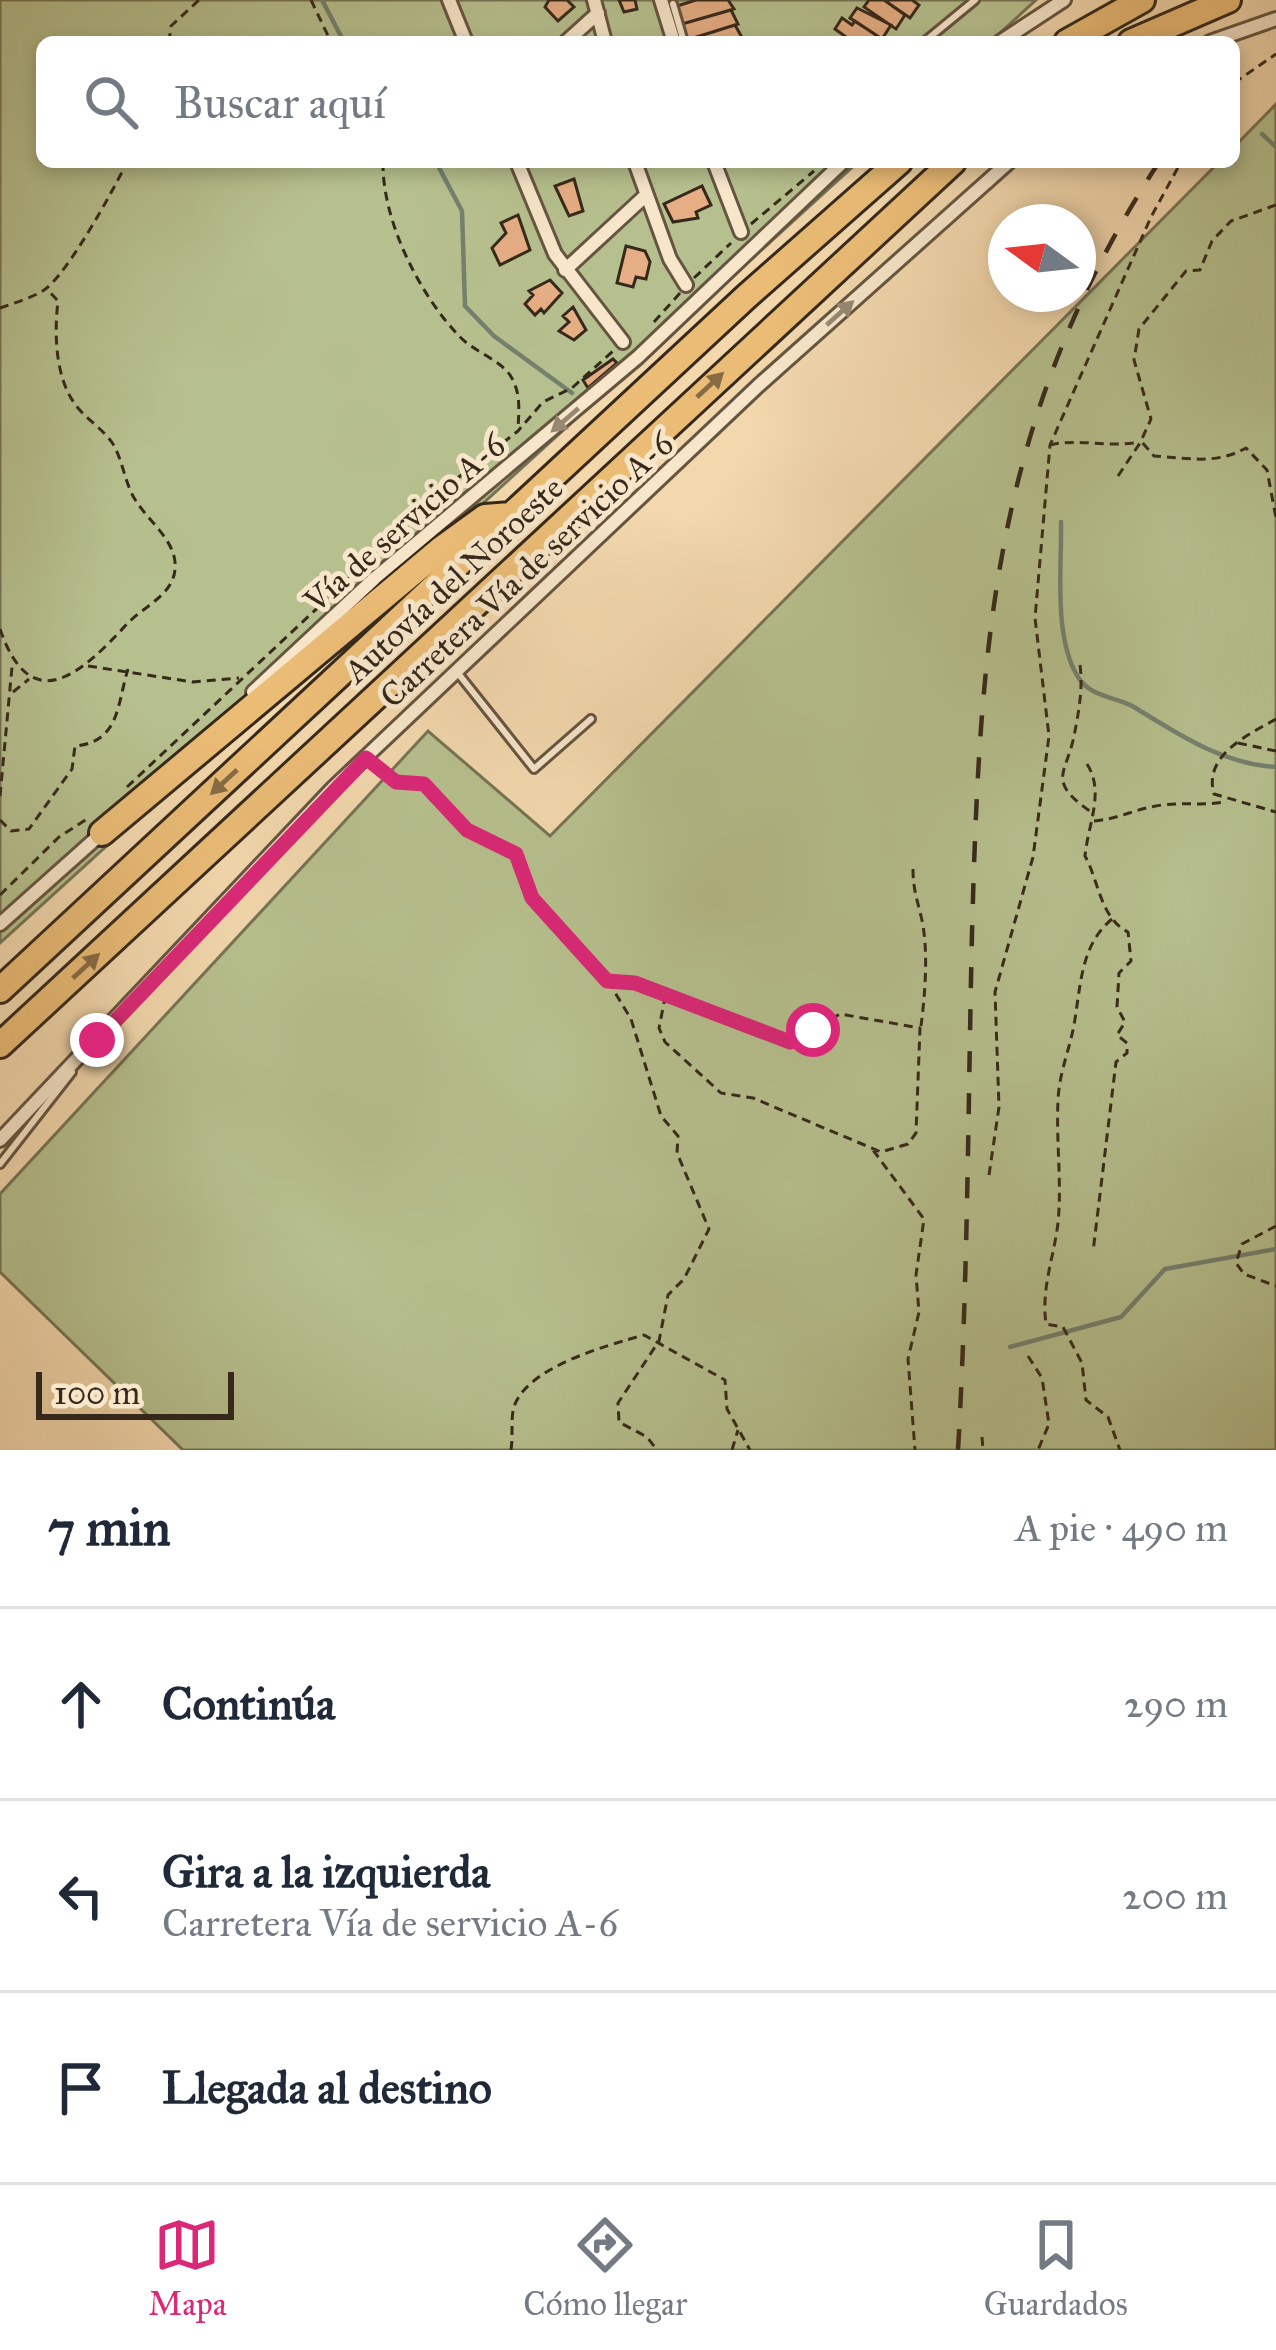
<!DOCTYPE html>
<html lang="es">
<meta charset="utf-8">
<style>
body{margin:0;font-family:"IM FELL Great Primer",serif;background:#f2f2f3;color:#1f2937}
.compass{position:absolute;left:988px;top:204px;width:108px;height:108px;border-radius:50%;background:#fff;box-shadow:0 6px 18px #0003;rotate:285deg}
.scale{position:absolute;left:36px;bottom:30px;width:198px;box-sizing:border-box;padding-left:12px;border:6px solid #36291b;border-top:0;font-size:33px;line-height:42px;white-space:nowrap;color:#36291b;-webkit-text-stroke:9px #f7e6ca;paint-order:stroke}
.stop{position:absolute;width:36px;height:36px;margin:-27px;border:9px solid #db2777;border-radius:50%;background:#fff}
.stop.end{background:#db2777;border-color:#fff;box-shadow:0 3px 12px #0008}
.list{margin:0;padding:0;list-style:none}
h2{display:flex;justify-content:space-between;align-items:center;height:156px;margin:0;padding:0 48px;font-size:51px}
h2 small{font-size:39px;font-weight:400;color:#747a83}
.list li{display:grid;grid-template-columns:78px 1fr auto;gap:36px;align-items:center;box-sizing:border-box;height:192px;padding:0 48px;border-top:3px solid #e0e1e3}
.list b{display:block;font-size:45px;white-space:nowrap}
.list p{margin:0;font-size:39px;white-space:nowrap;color:#747a83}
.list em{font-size:39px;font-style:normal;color:#747a83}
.icon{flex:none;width:66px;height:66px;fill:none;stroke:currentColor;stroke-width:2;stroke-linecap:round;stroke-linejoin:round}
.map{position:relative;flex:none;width:1276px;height:1450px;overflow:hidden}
.search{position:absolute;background:#fff;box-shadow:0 6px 18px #0003;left:36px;right:36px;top:36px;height:132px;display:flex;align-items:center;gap:30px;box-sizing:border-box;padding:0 42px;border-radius:18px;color:#747a83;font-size:45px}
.sheet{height:732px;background:#fff}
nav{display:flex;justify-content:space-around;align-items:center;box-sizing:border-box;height:168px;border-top:3px solid #e0e1e3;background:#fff;font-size:33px;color:#747a83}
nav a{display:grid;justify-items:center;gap:6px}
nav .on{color:#db2777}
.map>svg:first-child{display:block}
.green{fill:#b6c08e;stroke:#767454;stroke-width:3}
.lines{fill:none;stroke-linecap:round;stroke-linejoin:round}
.stream{stroke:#74816e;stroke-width:4.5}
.building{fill:#e6ae84;stroke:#36291b;stroke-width:3}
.lane-casing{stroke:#655540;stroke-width:12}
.street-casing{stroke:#655540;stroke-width:18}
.highway-casing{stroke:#36291b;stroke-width:30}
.path{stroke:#36291b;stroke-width:3;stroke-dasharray:9 6;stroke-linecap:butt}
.lane{stroke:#f7e6ca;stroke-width:6}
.street{stroke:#f7e6ca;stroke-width:12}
.highway{stroke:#eabc76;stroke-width:24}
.rail{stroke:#36291b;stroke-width:4.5;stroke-dasharray:21 21;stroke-linecap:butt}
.oneway{fill:#968872}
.oneway2{fill:#876b44}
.route{stroke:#db2777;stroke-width:15}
.labels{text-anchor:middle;stroke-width:10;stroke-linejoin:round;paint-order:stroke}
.street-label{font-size:33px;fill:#36291b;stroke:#f7e6ca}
</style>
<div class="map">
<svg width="1276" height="1450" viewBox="0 0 1276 1450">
<rect width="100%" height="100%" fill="#f3d8ad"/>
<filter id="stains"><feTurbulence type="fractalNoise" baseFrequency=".00167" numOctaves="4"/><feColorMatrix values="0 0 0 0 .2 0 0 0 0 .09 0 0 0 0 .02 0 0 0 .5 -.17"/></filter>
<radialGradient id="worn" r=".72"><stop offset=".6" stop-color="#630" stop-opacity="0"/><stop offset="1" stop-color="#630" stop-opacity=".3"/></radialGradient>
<path class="green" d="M 0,0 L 1036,0 L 990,42 L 42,42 L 42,162 L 858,162 L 0,943 Z
M 1276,104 L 1276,1450 L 183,1450 L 0,1272 L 0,1194 L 428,731 L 550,836 L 1219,162 L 1234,162 L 1234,147 Z"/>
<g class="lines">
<path class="stream" d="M 322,0 L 344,42
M 1262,134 L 1276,147
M 436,162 L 462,211 L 465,306 L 494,336 L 572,393
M 1061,522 C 1062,567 1053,637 1078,677 C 1091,698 1115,696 1134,707 C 1178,734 1222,764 1276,767
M 1010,1347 L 1121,1317 L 1165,1269 L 1276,1249"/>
</g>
<path class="building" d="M 549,0 L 567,0 L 574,7 L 558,21 L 545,7 Z
M 619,0 L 635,0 L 637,9 L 624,12 Z
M 696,0 L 728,0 L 734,9 L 682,24 L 677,6 Z
M 869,0 L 884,0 L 905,15 L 896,29 L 864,7 Z
M 884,0 L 912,0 L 919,5 L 910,18 Z
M 857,8 L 891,25 L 882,39 L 850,18 Z
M 731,10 L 738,24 L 687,40 L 682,24 Z
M 842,18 L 852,25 L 855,21 L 876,35 L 872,42 L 853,42 L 835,29 Z
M 735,25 L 744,41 L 688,42 L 687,40 Z
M 574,179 L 583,211 L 569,216 L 555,186 Z
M 702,186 L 711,205 L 696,212 L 698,218 L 673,222 L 664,204 Z
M 518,215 L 530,250 L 500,265 L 492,248 L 506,233 L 501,223 Z
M 626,246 L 645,251 L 650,262 L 646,279 L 636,277 L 633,287 L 617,283 Z
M 550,280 L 562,293 L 544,313 L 541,309 L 535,315 L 525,304 L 533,295 L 529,291 Z
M 573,307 L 586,330 L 574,340 L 559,331 L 569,322 L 563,316 Z
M 613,359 L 617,363 L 588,388 L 583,380 Z"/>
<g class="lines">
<g class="lane-casing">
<path id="lane" d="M 673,4 L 684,42
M 924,42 L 975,0
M 457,672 L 534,769 L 591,719
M 0,1164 L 72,1072"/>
</g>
<g class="street-casing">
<path id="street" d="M 449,0 L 466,42
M 594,0 L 605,42
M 661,0 L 674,42
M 566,42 L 598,13
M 1000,42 L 1064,0
M 1210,42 L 1276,19
M 517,162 L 555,254 L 623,342
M 635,162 L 670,259 L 686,285
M 714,162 L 741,232
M 565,270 L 644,197
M 253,692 L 375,578 L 638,357 L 843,162
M 0,924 L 102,833
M 0,1140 L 333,788 L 758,386 L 1009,162"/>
</g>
<g class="highway-casing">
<path id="highway" d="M 1067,42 L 1142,0
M 1131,42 L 1228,0
M 102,833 L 441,549 L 485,517 L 511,515
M 0,990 L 747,296 L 899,162
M 0,1045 L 953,162"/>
</g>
<path class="path" d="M 311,0 L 331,42
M 169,42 L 171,26 L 199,0
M 1234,83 L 1276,54
M 383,162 C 382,220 419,294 459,336 C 473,351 500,360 510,375 C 521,392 519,409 518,429
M 1276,205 L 1231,221 L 1212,241 L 1200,270 L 1186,271 L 1139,329 L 1134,360 L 1151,419 L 1141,441 L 1154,456 C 1188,458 1216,465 1246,448 L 1267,470 L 1276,518
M 751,224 L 814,171
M 694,278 L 731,243
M 0,308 C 14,303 32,298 44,290 C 67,275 114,189 127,162
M 654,322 L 680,293
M 1050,445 C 1078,438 1109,448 1139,442
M 1118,476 L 1140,443
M 0,629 C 31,719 81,674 126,625 C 144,605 178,594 175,562 C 173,539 148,520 136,501 C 124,483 123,458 111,441 C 102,429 88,420 78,408 C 55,381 54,334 58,301 L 47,289
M 1080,665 C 1083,688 1079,710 1075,731 C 1068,774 1044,779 1091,812
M 88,666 L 193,682 L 239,678
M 13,692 L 29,679
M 1276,719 C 1248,735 1203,755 1214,794 L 1276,812
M 1238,743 L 1276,751
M 1087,764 C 1105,792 1088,824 1085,856 C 1099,881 1100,918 1128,932 L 1131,961 L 1119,973 L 1117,1007 L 1125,1022 L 1117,1035 L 1127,1043 L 1127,1053 L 1116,1062 L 1093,1252
M 375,768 L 396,782 L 424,785 L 467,830 L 516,854 L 531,898 L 602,971 L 631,1019 L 661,1116 L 678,1136 L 677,1153 L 709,1229 L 684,1279 L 668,1295 L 659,1341 L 618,1403 L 619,1422 L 647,1437 L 657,1450
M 127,787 L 446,487 L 518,431 L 543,402 L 572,388 L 613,351
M 0,796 L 12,667
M 0,820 L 11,831 L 29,829 L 72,769 L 75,746 C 120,742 117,704 128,669
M 1094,821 C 1119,819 1137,808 1162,805 C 1184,802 1203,806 1224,802
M 913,869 C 913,889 917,899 921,916 C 929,948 925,995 921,1026
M 0,895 L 59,837 L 87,819
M 1112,919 C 1082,944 1081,981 1075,1019 C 1071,1047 1059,1071 1058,1101 C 1056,1141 1062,1183 1058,1223 C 1054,1257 1041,1288 1046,1324 L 1063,1327 L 1082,1363 L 1086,1400 L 1108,1417 L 1120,1450
M 608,981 L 635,983 L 790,1042 L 840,1014 L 920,1028 L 916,1133 L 908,1144 L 881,1152 L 753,1098 L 721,1093 L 665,1042 L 659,1028 L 665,998
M 873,1150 L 924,1219 L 916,1275 L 919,1312 L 908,1359 L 915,1450
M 989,1175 L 999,1107 L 995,992 L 1033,857 L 1049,736 L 1035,618 L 1050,445 L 1151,217 L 1181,162
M 1276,1226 L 1242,1244 L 1236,1263 L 1244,1274 L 1276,1286
M 1028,1356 L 1042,1378 L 1049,1424 L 1038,1450
M 982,1437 L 983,1450
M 511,1450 C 513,1437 511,1423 513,1411 C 521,1368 609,1345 644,1335 L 725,1380 L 727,1409 L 750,1450
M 732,1450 L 738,1430"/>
<use href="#lane" class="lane"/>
<use href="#street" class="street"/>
<use href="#highway" class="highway"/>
<path class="rail" d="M 958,1450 C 968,1278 968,1105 972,933 C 980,640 993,417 1159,162"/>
</g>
<defs><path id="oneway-solid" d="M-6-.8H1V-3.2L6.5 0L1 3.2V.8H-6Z" transform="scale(3)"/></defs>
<g class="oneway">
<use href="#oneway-solid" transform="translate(840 313) rotate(-42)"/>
<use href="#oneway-solid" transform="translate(565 420) rotate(139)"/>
</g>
<g class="oneway2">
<use href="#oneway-solid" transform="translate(710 385) rotate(-43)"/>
<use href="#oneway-solid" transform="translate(224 782) rotate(137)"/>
<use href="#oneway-solid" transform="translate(86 966) rotate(-43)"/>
</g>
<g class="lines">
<path class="route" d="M 97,1040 L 366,758 L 396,782 L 424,784 L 467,830 L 516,854 L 532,898 L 607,981 L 635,983 L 790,1042 L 813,1030"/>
</g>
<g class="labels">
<g class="street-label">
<text transform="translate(404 522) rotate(-41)" y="12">Vía de servicio A-6</text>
<text transform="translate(526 569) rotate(-43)" y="12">Carretera Vía de servicio A-6</text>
<text transform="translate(453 579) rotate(-43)" y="12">Autovía del Noroeste</text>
</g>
</g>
<rect width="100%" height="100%" filter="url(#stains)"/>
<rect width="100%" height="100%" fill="url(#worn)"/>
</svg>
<svg class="compass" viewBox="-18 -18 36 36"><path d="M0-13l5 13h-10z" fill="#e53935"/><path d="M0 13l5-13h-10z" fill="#747a83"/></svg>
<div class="scale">100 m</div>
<div class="stop" style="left:813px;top:1030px"></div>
<div class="stop end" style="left:97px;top:1040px"></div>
<div class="search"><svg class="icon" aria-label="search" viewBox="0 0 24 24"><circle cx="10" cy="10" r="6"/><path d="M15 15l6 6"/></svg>Buscar aquí</div>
</div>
<section class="sheet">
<h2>7 min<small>A pie · 490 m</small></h2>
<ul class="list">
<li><svg class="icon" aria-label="ahead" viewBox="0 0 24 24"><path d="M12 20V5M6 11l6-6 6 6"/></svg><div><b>Continúa</b></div><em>290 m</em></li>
<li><svg class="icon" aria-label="left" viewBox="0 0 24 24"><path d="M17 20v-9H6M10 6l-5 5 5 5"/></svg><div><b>Gira a la izquierda</b><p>Carretera Vía de servicio A-6</p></div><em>200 m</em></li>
<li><svg class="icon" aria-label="arrive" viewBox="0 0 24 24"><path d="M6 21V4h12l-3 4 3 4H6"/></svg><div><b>Llegada al destino</b></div></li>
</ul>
</section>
<nav>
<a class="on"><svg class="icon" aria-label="map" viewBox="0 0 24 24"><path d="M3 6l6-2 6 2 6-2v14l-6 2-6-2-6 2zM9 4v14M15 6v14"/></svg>Mapa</a>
<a><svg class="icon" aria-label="directions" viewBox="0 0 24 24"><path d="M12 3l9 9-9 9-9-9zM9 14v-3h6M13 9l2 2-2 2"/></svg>Cómo llegar</a>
<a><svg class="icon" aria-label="saved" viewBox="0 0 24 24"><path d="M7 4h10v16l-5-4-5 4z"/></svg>Guardados</a>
</nav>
